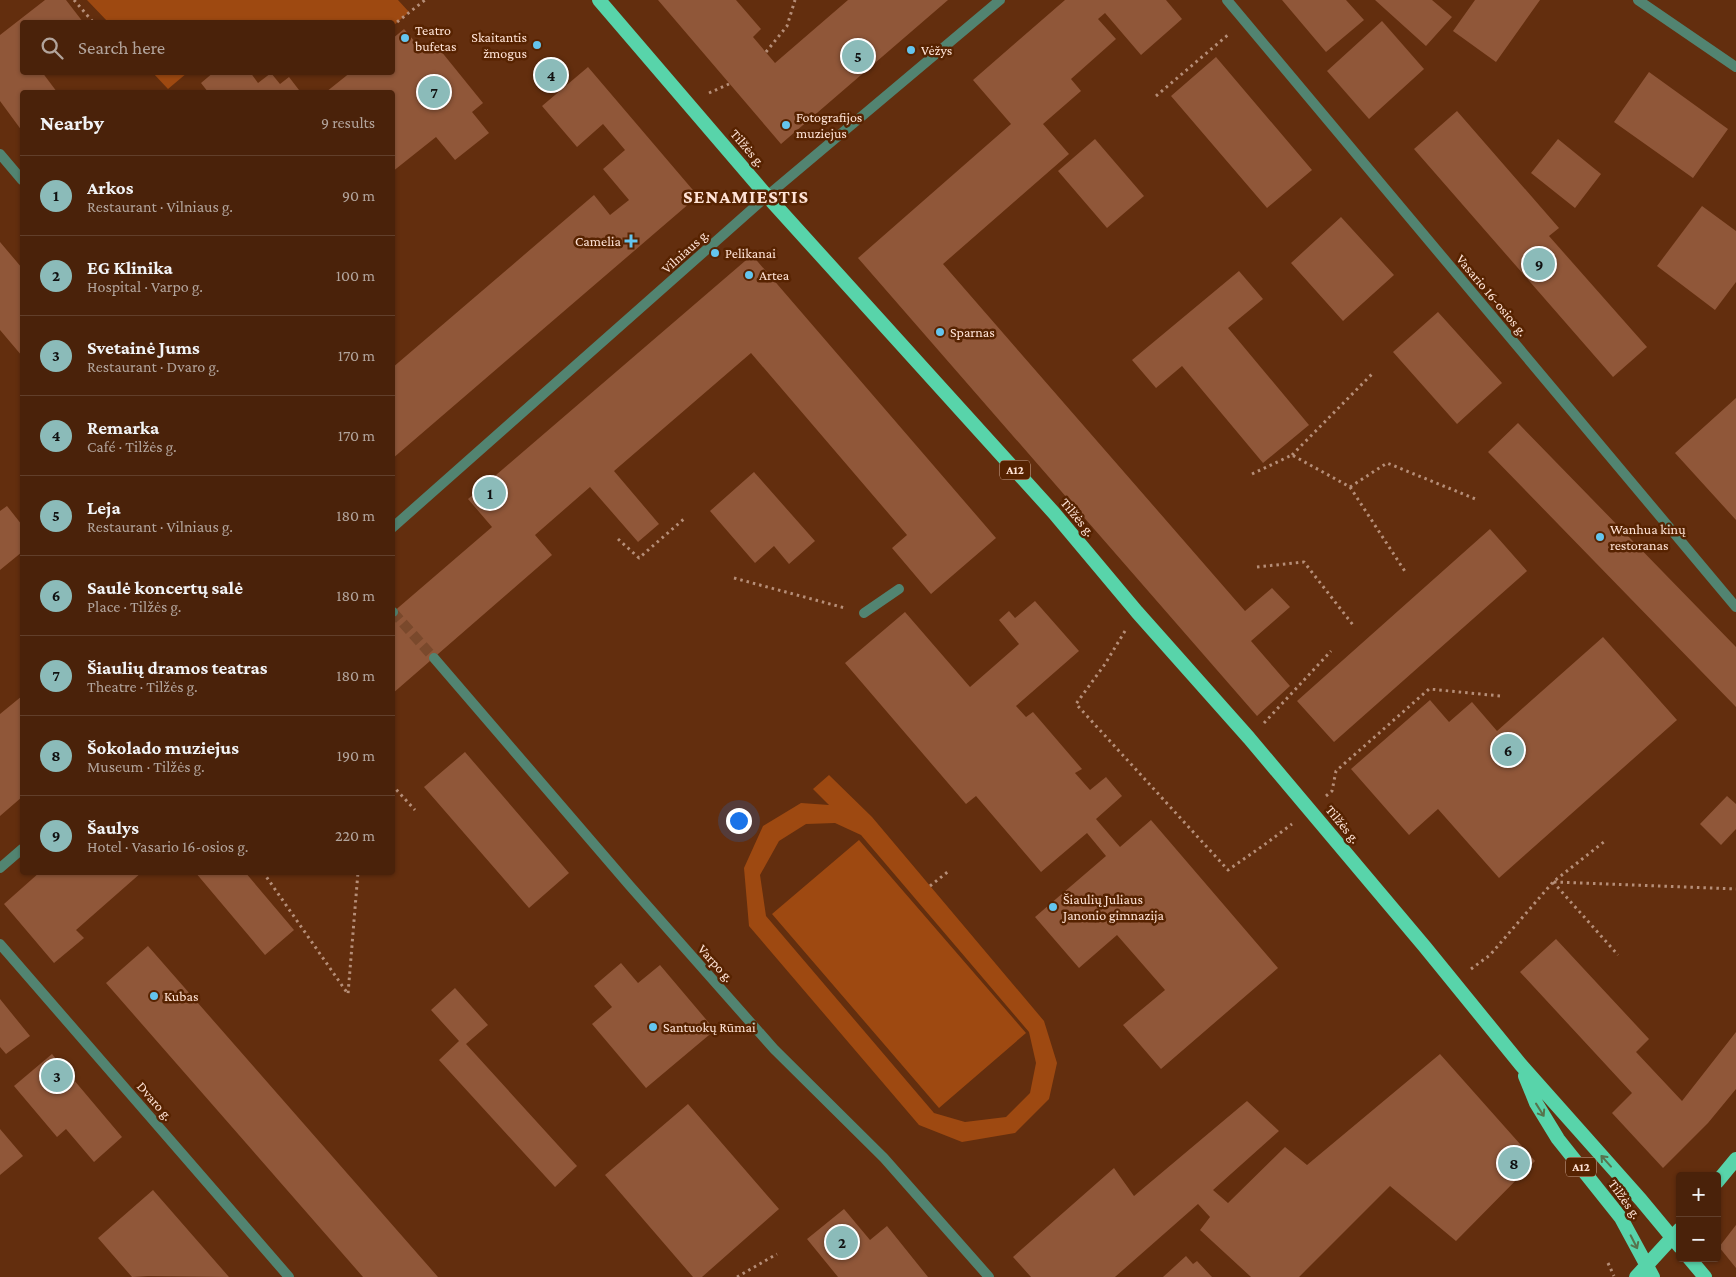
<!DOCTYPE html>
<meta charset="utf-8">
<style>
body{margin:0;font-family:"Crimson Pro",serif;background:#512a13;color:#f1f3f6}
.controls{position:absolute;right:15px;bottom:15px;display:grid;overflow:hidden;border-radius:5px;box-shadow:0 1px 4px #0004}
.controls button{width:45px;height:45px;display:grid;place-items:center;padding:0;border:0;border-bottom:1px solid #613f2b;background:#4a220a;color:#f1f3f6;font:25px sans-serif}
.you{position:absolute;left:738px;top:820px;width:18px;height:18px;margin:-12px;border:4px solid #fff;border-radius:50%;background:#1a73e8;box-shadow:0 0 0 8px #1a73e833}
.badge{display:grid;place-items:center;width:32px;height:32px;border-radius:50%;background:#8bbbb9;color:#111;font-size:16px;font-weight:700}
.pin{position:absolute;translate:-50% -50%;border:2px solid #fff;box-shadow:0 1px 5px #0006}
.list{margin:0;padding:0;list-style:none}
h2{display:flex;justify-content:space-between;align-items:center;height:65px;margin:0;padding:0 20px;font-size:21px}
h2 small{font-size:16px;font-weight:400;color:#b2a49c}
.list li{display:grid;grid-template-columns:32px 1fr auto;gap:15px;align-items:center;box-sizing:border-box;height:80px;padding:0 20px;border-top:1px solid #613f2b}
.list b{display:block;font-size:19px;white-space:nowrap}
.list p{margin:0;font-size:16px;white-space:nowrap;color:#b2a49c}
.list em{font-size:16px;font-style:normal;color:#b2a49c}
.icon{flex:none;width:28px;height:28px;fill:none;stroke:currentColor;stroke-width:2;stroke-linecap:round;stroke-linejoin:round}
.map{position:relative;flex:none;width:1736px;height:1277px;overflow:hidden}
.search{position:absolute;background:#4a220a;box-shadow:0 1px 4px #0004;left:20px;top:20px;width:375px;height:55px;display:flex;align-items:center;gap:12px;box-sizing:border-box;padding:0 18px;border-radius:5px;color:#b2a49c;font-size:19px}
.panel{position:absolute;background:#4a220a;box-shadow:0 1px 4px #0004;left:20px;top:90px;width:375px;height:785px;border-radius:5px}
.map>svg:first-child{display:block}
.green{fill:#9e4911;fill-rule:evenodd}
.building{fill:#905739}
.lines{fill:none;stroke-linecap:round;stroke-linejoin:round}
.minor-tunnel{stroke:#7a492c;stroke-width:10;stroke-dasharray:10 5;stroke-linecap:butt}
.path{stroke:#b68e78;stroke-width:3;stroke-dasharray:2.5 4;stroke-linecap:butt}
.service{stroke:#528471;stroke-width:10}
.pedestrian{stroke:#528471;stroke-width:10}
.minor{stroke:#528471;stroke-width:10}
.trunk{stroke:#58d4aa;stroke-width:14}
.oneway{stroke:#57734d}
.poi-dot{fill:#64c5ee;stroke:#572301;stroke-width:2}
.labels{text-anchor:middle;stroke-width:5;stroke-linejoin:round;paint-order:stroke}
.shield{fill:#572301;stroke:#cda996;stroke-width:1}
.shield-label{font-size:12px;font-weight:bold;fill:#ffe3d6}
.poi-label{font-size:14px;fill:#ffe3d6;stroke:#572301;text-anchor:start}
.street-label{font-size:14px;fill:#ffe3d6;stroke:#572301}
.district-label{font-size:19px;font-weight:bold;letter-spacing:1px;fill:#ffe3d6;stroke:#572301}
</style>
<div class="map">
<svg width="1736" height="1277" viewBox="0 0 1736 1277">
<rect width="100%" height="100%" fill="#632e0e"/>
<path class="green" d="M 87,0 L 398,0 L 409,12 L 393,26 L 392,22 L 108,22 Z
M 153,73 L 187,73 L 168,89 Z
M 829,775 L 872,817 L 1044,1021 L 1057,1063 L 1049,1099 L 1015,1133 L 962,1142 L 919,1125 L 749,926 L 744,868 L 763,826 L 801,803 L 829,805 L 813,789 ZM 835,823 L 861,835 L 1029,1032 L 1036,1063 L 1030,1093 L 1006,1117 L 965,1122 L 934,1113 L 766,916 L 760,875 L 779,841 L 806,824 Z
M 859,840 L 1026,1033 L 939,1108 L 772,914 Z"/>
<path class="building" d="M 45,0 L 66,0 L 83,22 L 22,22 L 22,72 L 42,72 L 57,92 L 22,92 L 22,131 L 0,101 L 0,35 Z
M 658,0 L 736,0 L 761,29 L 753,37 L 775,63 L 848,0 L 948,0 L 781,144 Z
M 1065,0 L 1166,0 L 1182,19 L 1141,55 L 1105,13 L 1098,19 L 1116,39 L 1071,79 L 1081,91 L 1043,124 L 1069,154 L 943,264 L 1245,611 L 1272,588 L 1290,607 L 1251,641 L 1290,686 L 1257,716 L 858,258 L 1011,124 L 973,80 Z
M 1282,0 L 1346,0 L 1364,20 L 1326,52 Z
M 1375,0 L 1432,0 L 1452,17 L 1426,46 Z
M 1475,0 L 1540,0 L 1496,62 L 1453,31 Z
M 1382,21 L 1424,69 L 1369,119 L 1327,71 Z
M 404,29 L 421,49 L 432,40 L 483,103 L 472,112 L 489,133 L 455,160 L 436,137 L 392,172 L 392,92 L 326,92 L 351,72 L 392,72 L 392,39 Z
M 1216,57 L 1312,170 L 1267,208 L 1171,96 Z
M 588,67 L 698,196 L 392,459 L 392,368 L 594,195 L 610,215 L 629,200 L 603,169 L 625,150 L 603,124 L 577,147 L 542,106 Z
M 214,72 L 250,72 L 258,83 L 271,73 L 280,84 L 289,77 L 299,90 L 296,92 L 208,92 L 201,83 Z
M 1649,72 L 1728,129 L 1693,178 L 1614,122 Z
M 1457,111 L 1559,228 L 1549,236 L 1647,347 L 1613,377 L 1414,149 Z
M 1095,139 L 1144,196 L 1107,228 L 1058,171 Z
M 1558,139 L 1601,174 L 1575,208 L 1531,173 Z
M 1702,206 L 1736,231 L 1736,282 L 1715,310 L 1657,266 Z
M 1341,217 L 1394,275 L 1343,321 L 1291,263 Z
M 0,242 L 22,268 L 22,356 L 0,330 Z
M 752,255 L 996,538 L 931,594 L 892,548 L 907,535 L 751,353 L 614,471 L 659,524 L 638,542 L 590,487 L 535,535 L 552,555 L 392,694 L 392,613 L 492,527 L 468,499 Z
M 1239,271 L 1263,299 L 1228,328 L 1309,425 L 1263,463 L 1182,366 L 1156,388 L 1132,360 Z
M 1438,312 L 1502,383 L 1457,424 L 1393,352 Z
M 1736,398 L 1736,520 L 1675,453 Z
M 1518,423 L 1736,647 L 1736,707 L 1488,452 Z
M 754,472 L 815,541 L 789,564 L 774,546 L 755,563 L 710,511 Z
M 7,506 L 22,525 L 22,552 L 0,570 L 0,511 Z
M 1490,529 L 1527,571 L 1334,742 L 1297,701 Z
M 1035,601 L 1079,651 L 1016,706 L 1026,717 L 1033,712 L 1082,769 L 1075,773 L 1090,790 L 1106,777 L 1122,796 L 1096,819 L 1120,847 L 1151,820 L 1278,968 L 1161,1069 L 1123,1025 L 1165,990 L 1117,935 L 1079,968 L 1035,917 L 1106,856 L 1087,833 L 1041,872 L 976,796 L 966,804 L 845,663 L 905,612 L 970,687 L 1019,644 L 999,620 L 1009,611 L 1015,618 Z
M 1603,637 L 1677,720 L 1499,878 L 1438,809 L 1409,835 L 1351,769 L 1430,700 L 1449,722 L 1472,702 L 1497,731 Z
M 22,696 L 22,797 L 0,816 L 0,714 Z
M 465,752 L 569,873 L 529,908 L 424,787 Z
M 1727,796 L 1736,804 L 1736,829 L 1721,845 L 1700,824 Z
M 40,872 L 142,872 L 76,930 L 84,938 L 54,963 L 4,904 Z
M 195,872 L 245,872 L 294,930 L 265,955 Z
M 1556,939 L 1649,1039 L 1636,1052 L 1682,1101 L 1736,1032 L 1736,1089 L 1708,1123 L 1663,1168 L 1612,1113 L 1632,1093 L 1520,972 Z
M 148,946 L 438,1277 L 363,1277 L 106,983 Z
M 621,963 L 638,983 L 660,965 L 715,1030 L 646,1088 L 592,1024 L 612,1007 L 594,986 Z
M 455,988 L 488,1025 L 466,1044 L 577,1166 L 555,1187 L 439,1060 L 459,1041 L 431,1010 Z
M 0,999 L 30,1036 L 6,1054 L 0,1047 Z
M 52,1054 L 122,1137 L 94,1162 L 66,1129 L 57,1137 L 14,1086 Z
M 1440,1054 L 1535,1161 L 1456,1241 L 1390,1186 L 1299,1277 L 1251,1277 L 1200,1230 L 1210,1217 L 1198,1204 L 1115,1277 L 1031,1277 L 1013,1257 L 1114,1168 L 1134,1196 L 1247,1101 L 1279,1131 L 1213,1190 L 1228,1203 L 1285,1147 L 1307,1165 Z
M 688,1104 L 779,1209 L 702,1277 L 693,1277 L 605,1175 Z
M 0,1129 L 23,1156 L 0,1175 Z
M 153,1190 L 229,1277 L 148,1276 L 132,1277 L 98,1238 Z
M 844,1209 L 870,1240 L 887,1226 L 928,1277 L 838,1277 L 807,1239 Z
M 1736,1225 L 1736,1268 L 1719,1247 Z
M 1186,1256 L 1193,1264 L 1197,1261 L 1212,1277 L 1163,1277 Z"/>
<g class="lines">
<path class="minor-tunnel" d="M 393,612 L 434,658"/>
<path class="path" d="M 74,0 L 93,22
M 392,26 L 425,0
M 766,52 L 787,26 L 795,0
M 709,93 L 729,84
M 1156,96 L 1229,34
M 1292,455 L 1373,373
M 1252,474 L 1292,455 L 1350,487 L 1406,573
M 1350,487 L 1387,463 L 1478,500
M 618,539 L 639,558 L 685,518
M 1257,567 L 1304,562 L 1353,625
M 734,578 L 845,608
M 1125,631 L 1105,664 L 1076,704 L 1228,870 L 1264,845 L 1292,824
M 1264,723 L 1331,651
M 392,785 L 415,810
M 1326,796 L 1332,791 L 1336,771 L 1429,689 L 1501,696
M 263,872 L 348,994 L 358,872
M 1553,882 L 1618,955
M 1554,882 L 1736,889
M 930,886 L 950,870
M 1471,969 L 1490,955 L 1553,882 L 1605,841
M 1608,1263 L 1614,1276
M 737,1277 L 777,1254"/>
<path class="service" d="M 864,613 L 899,589"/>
<path class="pedestrian" d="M 392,528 L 767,196 L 1000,0
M 0,868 L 22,849"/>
<path class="minor" d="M 1227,0 L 1736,607
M 1638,0 L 1736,67
M 0,154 L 22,180
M 392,612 L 393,612
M 434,658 L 630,886 L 774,1049 L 884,1158 L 989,1277
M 0,944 L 289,1277"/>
<path class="trunk" d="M 599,0 L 767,196 L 1054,513 L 1137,612 L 1249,738 L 1425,947 L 1521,1065 L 1641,1200 L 1680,1247
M 1525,1076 L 1536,1103 L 1558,1139 L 1621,1218 L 1653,1277
M 1717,1182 L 1736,1159
M 1689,1258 L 1705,1277
M 1636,1277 L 1680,1229"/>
</g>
<defs><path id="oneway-shaft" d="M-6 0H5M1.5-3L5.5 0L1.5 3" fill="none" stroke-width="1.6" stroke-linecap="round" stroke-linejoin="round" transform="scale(1.25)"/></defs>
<g class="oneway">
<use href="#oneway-shaft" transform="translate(1540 1110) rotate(58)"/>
<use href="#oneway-shaft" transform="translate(1606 1161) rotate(-132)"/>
<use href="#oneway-shaft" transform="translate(1634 1242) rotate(63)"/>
</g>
<g class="poi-dot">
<circle cx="405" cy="38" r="5"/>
<circle cx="537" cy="45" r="5"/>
<circle cx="911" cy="50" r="5"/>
<circle cx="786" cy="125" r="5"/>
<path d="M628.5 233.5h5v5h5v5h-5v5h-5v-5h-5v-5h5z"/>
<circle cx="715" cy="253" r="5"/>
<circle cx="749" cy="275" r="5"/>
<circle cx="940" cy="332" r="5"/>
<circle cx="1600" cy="537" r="5"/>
<circle cx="1053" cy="907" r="5"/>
<circle cx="154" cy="996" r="5"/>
<circle cx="653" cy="1027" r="5"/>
</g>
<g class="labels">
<g class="shield">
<rect x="1000" y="460.5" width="30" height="19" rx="4"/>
<rect x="1566" y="1157.5" width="30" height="19" rx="4"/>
</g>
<g class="shield-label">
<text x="1015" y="474">A12</text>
<text x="1581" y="1171">A12</text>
</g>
<g class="poi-label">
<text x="415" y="35">Teatro<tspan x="415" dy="16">bufetas</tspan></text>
<text x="527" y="42" text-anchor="end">Skaitantis<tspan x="527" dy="16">žmogus</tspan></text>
<text x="921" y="55">Vėžys</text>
<text x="796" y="122">Fotografijos<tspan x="796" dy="16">muziejus</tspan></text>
<text x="621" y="246" text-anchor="end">Camelia</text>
<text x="725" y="258">Pelikanai</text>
<text x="759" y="280">Artea</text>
<text x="950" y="337">Sparnas</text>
<text x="1610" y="534">Wanhua kinų<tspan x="1610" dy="16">restoranas</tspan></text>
<text x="1063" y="904">Šiaulių Juliaus<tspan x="1063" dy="16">Janonio gimnazija</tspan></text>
<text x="164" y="1001">Kubas</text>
<text x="663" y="1032">Santuokų Rūmai</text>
</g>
<g class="street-label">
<text transform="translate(748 148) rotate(49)" y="5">Tilžės g.</text>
<text transform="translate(685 251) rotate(-42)" y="5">Vilniaus g.</text>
<text transform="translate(1492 295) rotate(50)" y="5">Vasario 16-osios g.</text>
<text transform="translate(1078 517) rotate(50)" y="5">Tilžės g.</text>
<text transform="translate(1343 824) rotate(50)" y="5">Tilžės g.</text>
<text transform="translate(716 963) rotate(48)" y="5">Varpo g.</text>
<text transform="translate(155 1101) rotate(49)" y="5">Dvaro g.</text>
<text transform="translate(1625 1199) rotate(54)" y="5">Tilžės g.</text>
</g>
<g class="district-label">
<text x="746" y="203">SENAMIESTIS</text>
</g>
</g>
</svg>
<div class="controls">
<button>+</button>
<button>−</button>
</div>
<div class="you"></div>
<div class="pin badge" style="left:490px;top:493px">1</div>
<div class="pin badge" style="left:842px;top:1242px">2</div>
<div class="pin badge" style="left:57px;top:1076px">3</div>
<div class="pin badge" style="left:551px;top:75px">4</div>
<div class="pin badge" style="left:858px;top:56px">5</div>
<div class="pin badge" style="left:1508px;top:750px">6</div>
<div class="pin badge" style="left:434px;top:92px">7</div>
<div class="pin badge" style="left:1514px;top:1163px">8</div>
<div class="pin badge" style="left:1539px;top:264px">9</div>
<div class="search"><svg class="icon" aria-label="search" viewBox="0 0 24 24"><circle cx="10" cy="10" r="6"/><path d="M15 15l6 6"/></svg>Search here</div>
<section class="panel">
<h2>Nearby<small>9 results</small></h2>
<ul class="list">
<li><span class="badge">1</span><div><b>Arkos</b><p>Restaurant · Vilniaus g.</p></div><em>90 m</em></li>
<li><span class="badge">2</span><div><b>EG Klinika</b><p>Hospital · Varpo g.</p></div><em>100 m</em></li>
<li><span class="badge">3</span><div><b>Svetainė Jums</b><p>Restaurant · Dvaro g.</p></div><em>170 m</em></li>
<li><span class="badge">4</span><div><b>Remarka</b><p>Café · Tilžės g.</p></div><em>170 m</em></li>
<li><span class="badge">5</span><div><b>Leja</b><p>Restaurant · Vilniaus g.</p></div><em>180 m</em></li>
<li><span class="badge">6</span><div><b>Saulė koncertų salė</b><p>Place · Tilžės g.</p></div><em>180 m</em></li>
<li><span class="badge">7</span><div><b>Šiaulių dramos teatras</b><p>Theatre · Tilžės g.</p></div><em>180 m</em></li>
<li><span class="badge">8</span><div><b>Šokolado muziejus</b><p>Museum · Tilžės g.</p></div><em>190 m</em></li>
<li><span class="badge">9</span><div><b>Šaulys</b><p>Hotel · Vasario 16-osios g.</p></div><em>220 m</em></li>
</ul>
</section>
</div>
